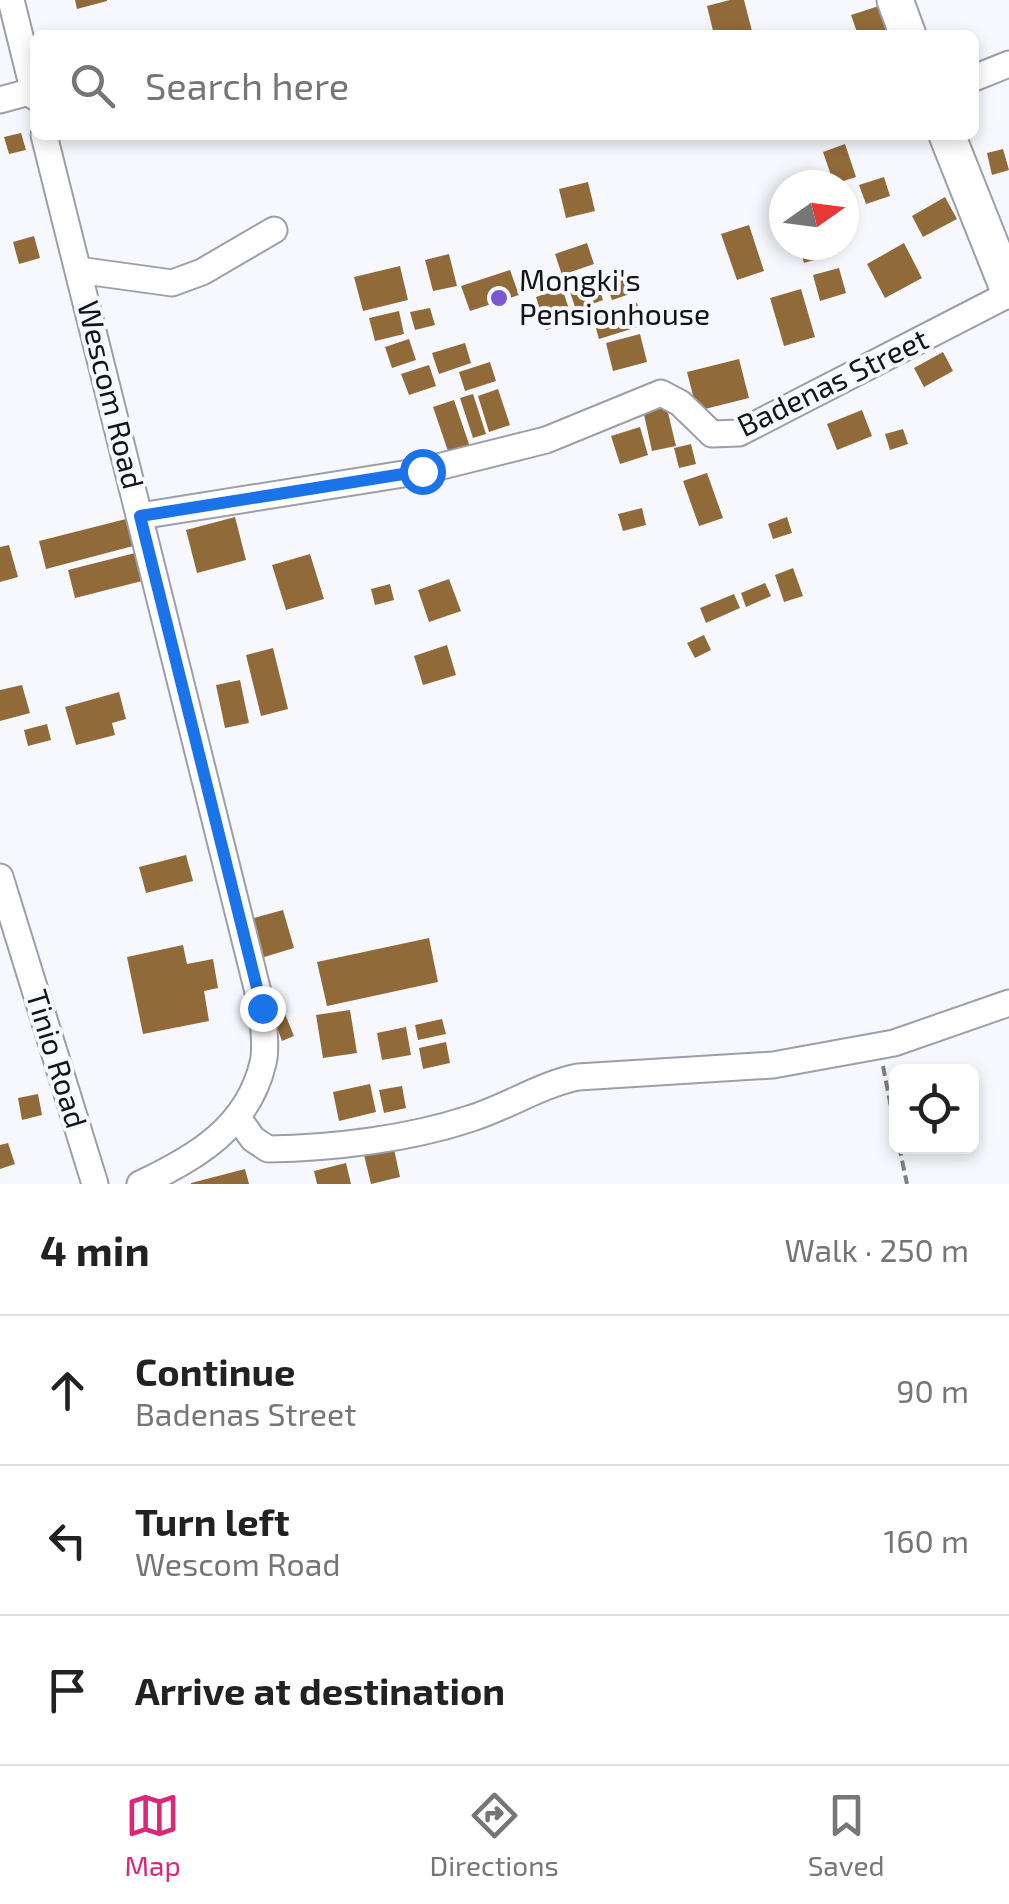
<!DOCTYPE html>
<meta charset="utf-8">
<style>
body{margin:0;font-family:"Exo 2",sans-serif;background:#f6f6f6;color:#222}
.controls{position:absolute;right:30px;bottom:30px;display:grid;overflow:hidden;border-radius:15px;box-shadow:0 5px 15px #0003}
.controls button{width:90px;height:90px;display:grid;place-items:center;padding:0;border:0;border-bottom:2px solid #e0e0e0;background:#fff;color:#222;font:50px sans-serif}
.compass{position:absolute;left:769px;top:170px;width:90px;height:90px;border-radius:50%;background:#fff;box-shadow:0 5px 15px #0003;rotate:76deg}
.stop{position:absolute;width:30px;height:30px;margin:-22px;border:8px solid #1a73e8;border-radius:50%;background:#fff}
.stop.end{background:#1a73e8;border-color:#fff;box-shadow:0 2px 10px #0008}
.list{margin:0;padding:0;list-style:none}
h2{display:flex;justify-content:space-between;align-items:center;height:130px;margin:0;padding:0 40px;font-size:42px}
h2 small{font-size:32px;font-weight:400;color:#767676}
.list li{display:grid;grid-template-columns:65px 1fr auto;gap:30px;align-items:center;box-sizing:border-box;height:150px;padding:0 40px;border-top:2px solid #e0e0e0}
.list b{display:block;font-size:38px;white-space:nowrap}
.list p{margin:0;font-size:32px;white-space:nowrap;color:#767676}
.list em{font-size:32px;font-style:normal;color:#767676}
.icon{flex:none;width:55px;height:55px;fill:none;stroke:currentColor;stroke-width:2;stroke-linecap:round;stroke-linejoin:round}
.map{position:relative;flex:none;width:1009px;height:1184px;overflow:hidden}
.search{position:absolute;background:#fff;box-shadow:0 5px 15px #0003;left:30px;right:30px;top:30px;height:110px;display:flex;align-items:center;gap:25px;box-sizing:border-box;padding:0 35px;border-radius:15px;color:#767676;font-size:38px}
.sheet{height:580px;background:#fff}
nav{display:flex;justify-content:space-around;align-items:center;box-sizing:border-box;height:140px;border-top:2px solid #e0e0e0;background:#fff;font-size:28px;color:#767676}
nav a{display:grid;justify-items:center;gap:5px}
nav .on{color:#db2777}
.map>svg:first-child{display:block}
.building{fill:#916a3a}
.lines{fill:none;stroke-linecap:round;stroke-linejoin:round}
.street-casing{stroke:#9c9eaa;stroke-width:29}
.secondary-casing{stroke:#9c9eaa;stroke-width:39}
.path{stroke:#7e7e83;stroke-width:4;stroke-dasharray:10 5;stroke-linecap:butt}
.street{stroke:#fff;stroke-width:25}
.secondary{stroke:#fff;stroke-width:35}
.route{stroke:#1a73e8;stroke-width:12}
.poi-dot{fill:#7859d3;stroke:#f7f8fd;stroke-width:4}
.labels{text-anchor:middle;stroke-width:8;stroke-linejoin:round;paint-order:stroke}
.poi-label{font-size:30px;fill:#141418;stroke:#f7f8fd;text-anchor:start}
.street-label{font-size:30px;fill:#141418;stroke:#f7f8fd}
</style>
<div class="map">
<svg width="1009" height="1184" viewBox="0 0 1009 1184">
<rect width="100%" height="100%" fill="#f7f8fd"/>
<path class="building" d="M 75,0 L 107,0 L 107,1 L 77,9 Z
M 730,0 L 744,0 L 753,35 L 714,35 L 707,6 Z
M 882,5 L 890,30 L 858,35 L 851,15 Z
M 21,133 L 26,150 L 9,154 L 4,137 Z
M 845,144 L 856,177 L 834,184 L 823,152 Z
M 1003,149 L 1009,170 L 992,175 L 987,153 Z
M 884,177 L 890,196 L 866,204 L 859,185 Z
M 588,182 L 595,211 L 566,218 L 559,189 Z
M 945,197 L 957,219 L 923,237 L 912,216 Z
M 749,225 L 764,271 L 737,280 L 721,234 Z
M 34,236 L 40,258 L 19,264 L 13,242 Z
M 587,243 L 594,264 L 562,275 L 555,254 Z
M 904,243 L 922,278 L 885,298 L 867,264 Z
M 799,245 L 838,245 L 840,252 L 804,263 Z
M 449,254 L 457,286 L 433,291 L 425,260 Z
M 400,266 L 408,300 L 363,311 L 354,277 Z
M 839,268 L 846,293 L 820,301 L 813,275 Z
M 510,270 L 519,295 L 470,311 L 461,286 Z
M 626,270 L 633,293 L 612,300 L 604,277 Z
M 595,277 L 603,300 L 576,310 L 568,286 Z
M 562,288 L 573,321 L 546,330 L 536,297 Z
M 801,289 L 815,337 L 784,346 L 770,298 Z
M 637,303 L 644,325 L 599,339 L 593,318 Z
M 430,308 L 435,325 L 415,330 L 410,312 Z
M 399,311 L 404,334 L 375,341 L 369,318 Z
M 640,334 L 647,362 L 613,371 L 606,343 Z
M 409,339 L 416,360 L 392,368 L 385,347 Z
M 465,343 L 471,363 L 439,374 L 432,353 Z
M 943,352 L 953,371 L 924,387 L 914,368 Z
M 739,359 L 749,398 L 697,411 L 687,372 Z
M 490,362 L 496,381 L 465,391 L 459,372 Z
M 429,365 L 436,386 L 409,395 L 401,374 Z
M 498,389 L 510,425 L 489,432 L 478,396 Z
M 473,394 L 486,434 L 473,438 L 460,398 Z
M 664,396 L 676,446 L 652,451 L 641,401 Z
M 454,400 L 470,447 L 449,454 L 433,407 Z
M 862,410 L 872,436 L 837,450 L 827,424 Z
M 640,427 L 648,455 L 620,464 L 611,436 Z
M 903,429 L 908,444 L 890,450 L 885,434 Z
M 691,444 L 696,464 L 679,468 L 674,448 Z
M 707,473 L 723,518 L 699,526 L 683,481 Z
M 642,508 L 646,525 L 623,531 L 618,514 Z
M 235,517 L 246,560 L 197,573 L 186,530 Z
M 787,517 L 792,533 L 773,539 L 768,524 Z
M 126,519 L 133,546 L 46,569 L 39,541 Z
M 9,545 L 18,577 L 0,582 L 0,547 Z
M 135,553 L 142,581 L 75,598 L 68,570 Z
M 310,554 L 324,599 L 286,610 L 272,565 Z
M 793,568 L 803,596 L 784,602 L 775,575 Z
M 449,579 L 461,611 L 429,622 L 418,590 Z
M 765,583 L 771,596 L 746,607 L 741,593 Z
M 390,584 L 394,600 L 375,605 L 371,589 Z
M 734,594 L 740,608 L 706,623 L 700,608 Z
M 704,635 L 711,650 L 695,658 L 687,643 Z
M 447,645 L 456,675 L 423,685 L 414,656 Z
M 273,648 L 288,709 L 261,716 L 246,655 Z
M 240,680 L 249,723 L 225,728 L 216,685 Z
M 22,685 L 30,713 L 0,721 L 0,690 Z
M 119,692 L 126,719 L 112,723 L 115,735 L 76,745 L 65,707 Z
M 47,724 L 51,740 L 28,746 L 24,730 Z
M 186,855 L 193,881 L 146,893 L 139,867 Z
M 283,910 L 294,948 L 261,958 L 250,919 Z
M 429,938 L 438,982 L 327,1006 L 317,962 Z
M 183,945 L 187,964 L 213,959 L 218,988 L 204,991 L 209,1021 L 143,1034 L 127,957 Z
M 350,1010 L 357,1053 L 323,1058 L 316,1015 Z
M 285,1014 L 294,1036 L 282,1041 L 274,1019 Z
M 442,1019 L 446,1034 L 418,1040 L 415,1025 Z
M 406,1027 L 411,1055 L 382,1060 L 377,1033 Z
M 446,1042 L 450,1063 L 423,1069 L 419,1048 Z
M 370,1084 L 376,1112 L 339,1121 L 333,1092 Z
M 402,1086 L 406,1108 L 384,1113 L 379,1090 Z
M 38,1094 L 42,1115 L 22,1120 L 18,1098 Z
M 8,1143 L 15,1164 L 0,1169 L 0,1145 Z
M 394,1149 L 400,1177 L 371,1184 L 364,1155 Z
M 346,1163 L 351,1184 L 317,1184 L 314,1171 Z
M 245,1169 L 249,1184 L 191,1184 L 191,1183 Z"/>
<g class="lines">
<g class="street-casing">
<path id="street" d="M 11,0 L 35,97
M 974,78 L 1009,64
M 0,100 L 33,91
M 44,135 L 262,1008 C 263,1025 267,1047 263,1063 C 248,1127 196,1158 140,1184
M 78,270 L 172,283 L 202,272 L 274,230
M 140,516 L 422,471 L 546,440 L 661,393 L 680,403 L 712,434 L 739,433 L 1009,294
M 0,877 L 95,1184
M 238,1118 L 253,1139 L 268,1149 C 333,1148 408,1139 469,1119 C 508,1107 539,1085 578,1077 L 773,1065 L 894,1043 L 1009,1003"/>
</g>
<g class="secondary-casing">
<path id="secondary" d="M 895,0 L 908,35
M 947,135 L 1009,291"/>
</g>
<path class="path" d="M 883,1066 L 896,1133
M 899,1146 L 907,1184"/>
<use href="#street" class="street"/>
<use href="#secondary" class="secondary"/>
</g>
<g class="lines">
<path class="route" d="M 262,1008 L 140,516 L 422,471"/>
</g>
<circle class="poi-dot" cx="499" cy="298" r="10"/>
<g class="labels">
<g class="poi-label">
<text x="519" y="291">Mongki's<tspan x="519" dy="34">Pensionhouse</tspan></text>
</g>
<g class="street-label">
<text transform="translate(833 383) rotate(-26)" y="10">Badenas Street</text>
<text transform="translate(110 395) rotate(76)" y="10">Wescom Road</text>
<text transform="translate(56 1059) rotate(73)" y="10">Tinio Road</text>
</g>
</g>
</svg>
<div class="controls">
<button><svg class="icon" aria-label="locate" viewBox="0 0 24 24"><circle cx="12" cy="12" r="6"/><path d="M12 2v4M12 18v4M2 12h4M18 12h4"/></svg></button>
</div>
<svg class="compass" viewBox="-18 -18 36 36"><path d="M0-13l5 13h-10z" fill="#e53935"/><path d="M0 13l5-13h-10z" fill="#767676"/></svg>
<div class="stop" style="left:422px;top:471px"></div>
<div class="stop end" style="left:262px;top:1008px"></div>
<div class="search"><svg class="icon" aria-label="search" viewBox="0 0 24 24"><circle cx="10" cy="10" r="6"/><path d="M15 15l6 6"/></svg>Search here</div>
</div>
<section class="sheet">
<h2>4 min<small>Walk · 250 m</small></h2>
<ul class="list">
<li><svg class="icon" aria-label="ahead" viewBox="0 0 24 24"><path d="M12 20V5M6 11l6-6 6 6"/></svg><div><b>Continue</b><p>Badenas Street</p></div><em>90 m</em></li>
<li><svg class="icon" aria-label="left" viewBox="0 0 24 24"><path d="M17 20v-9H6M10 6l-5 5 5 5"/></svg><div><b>Turn left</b><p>Wescom Road</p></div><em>160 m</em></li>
<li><svg class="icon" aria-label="arrive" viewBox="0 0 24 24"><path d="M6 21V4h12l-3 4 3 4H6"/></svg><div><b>Arrive at destination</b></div></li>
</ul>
</section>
<nav>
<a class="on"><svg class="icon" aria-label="map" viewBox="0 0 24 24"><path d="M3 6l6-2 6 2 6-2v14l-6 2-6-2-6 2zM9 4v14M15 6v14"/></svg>Map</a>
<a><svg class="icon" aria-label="directions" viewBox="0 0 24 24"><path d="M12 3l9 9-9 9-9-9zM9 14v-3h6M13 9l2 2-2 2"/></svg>Directions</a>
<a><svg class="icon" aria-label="saved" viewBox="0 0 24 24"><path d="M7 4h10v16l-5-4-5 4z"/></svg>Saved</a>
</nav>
